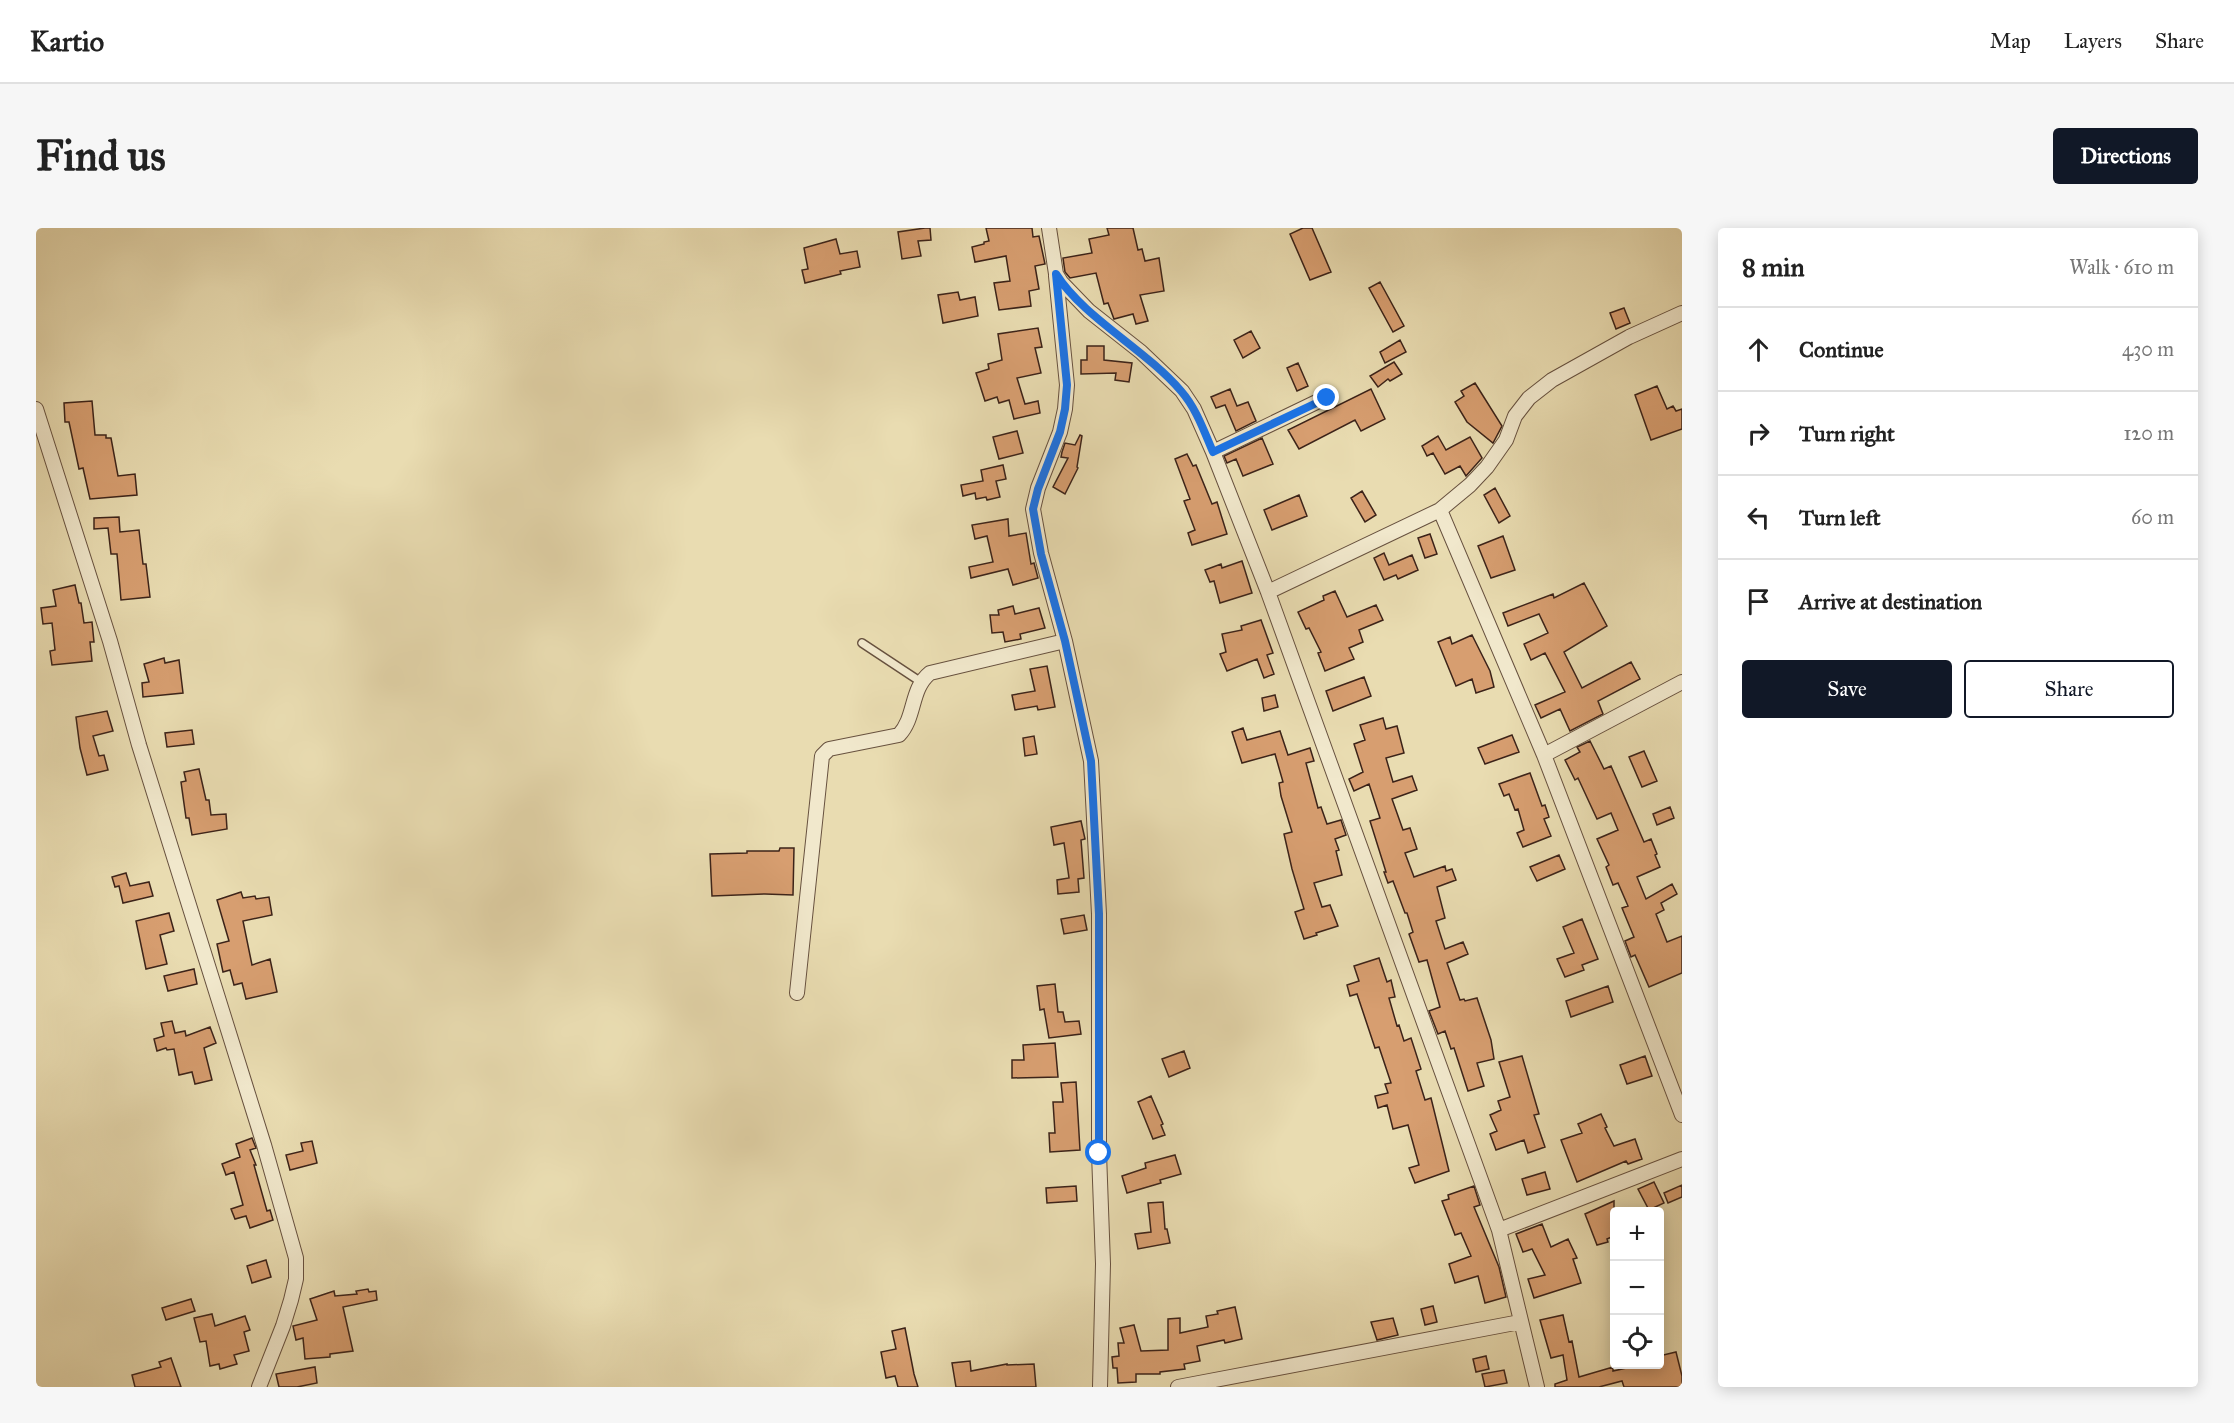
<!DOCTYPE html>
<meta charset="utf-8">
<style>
body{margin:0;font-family:"IM FELL Great Primer",serif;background:#f6f6f6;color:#222}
.controls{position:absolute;right:18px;bottom:18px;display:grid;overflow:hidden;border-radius:6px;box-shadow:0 3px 15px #0003}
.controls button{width:54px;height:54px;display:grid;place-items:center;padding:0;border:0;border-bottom:2px solid #e0e0e0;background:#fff;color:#222;font:30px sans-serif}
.stop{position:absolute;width:18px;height:18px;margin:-14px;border:4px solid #1a73e8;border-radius:50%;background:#fff}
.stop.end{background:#1a73e8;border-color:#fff;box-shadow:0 2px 6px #0008}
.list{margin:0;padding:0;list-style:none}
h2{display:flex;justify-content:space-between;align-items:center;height:78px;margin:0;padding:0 24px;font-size:26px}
h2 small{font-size:20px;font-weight:400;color:#767676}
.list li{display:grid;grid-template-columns:39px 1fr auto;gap:18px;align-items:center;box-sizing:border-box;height:84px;padding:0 24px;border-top:2px solid #e0e0e0}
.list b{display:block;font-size:22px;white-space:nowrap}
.list em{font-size:20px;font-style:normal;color:#767676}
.actions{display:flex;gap:12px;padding:18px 24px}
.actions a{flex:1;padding:14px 0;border:2px solid #111827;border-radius:6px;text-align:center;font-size:21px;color:#111827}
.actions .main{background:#111827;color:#fff}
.icon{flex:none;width:33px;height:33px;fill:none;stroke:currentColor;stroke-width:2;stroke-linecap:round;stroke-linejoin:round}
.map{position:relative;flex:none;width:1646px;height:1159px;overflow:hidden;border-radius:6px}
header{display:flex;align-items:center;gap:36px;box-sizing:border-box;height:84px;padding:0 30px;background:#fff;border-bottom:2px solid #e0e0e0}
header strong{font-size:28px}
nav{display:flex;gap:33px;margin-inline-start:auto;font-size:21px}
.intro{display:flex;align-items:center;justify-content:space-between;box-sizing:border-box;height:144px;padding:0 36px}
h1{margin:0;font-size:42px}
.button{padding:15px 27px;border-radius:6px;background:#111827;color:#fff;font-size:21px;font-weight:700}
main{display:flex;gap:36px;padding:0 36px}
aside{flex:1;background:#fff;border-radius:6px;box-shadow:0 3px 15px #0003}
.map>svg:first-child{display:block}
.building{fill:#d79e70;stroke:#3c2319;stroke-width:1.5}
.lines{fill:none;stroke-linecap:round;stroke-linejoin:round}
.lane-casing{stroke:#67513f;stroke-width:10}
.street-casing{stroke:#67513f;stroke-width:16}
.lane{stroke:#f1e8cc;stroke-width:7}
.street{stroke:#f1e8cc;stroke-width:14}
.route{stroke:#1a73e8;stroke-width:8}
</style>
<header>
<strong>Kartio</strong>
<nav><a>Map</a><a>Layers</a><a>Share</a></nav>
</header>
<div class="intro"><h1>Find us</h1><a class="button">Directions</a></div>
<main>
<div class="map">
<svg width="1646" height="1159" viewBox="0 0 1646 1159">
<rect width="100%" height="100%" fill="#e9dcb1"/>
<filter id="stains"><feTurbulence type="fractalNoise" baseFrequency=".00333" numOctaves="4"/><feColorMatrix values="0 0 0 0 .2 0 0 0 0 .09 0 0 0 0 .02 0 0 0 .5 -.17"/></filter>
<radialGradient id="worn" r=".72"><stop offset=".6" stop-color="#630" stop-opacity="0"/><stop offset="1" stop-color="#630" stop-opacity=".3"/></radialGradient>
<path class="building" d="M 889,0 L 894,0 L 895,12 L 882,13 L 885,28 L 866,31 L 862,4 Z
M 950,0 L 996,0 L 997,9 L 1003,8 L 1009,36 L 999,38 L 1003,61 L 993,63 L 995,78 L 963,82 L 958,55 L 974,53 L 970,28 L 939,34 L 936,19 L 948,16 L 948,14 L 953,13 Z
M 1071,0 L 1097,0 L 1102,22 L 1106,21 L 1109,33 L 1123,30 L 1128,63 L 1104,67 L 1112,93 L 1100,96 L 1097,86 L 1078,91 L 1072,75 L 1068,76 L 1060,45 L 1034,50 L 1029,44 L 1027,30 L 1056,25 L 1053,11 L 1073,7 Z
M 1267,0 L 1276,0 L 1295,44 L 1274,52 L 1254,6 Z
M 800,11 L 804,26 L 821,23 L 824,39 L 804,43 L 805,46 L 769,55 L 766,42 L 772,41 L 768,20 Z
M 1344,54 L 1368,98 L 1357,104 L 1333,60 Z
M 922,64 L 924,72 L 939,69 L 942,88 L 907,95 L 902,67 Z
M 1588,80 L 1594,95 L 1580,101 L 1574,85 Z
M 1002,100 L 1006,119 L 999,120 L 1005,145 L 981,150 L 989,176 L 1002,173 L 1004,185 L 978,191 L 973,172 L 963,175 L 961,169 L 949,173 L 940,145 L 953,141 L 952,136 L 966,132 L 962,106 Z
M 1215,103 L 1224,120 L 1207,130 L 1198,112 Z
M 1364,112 L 1370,124 L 1349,135 L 1344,124 Z
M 1051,118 L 1068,118 L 1068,132 L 1096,135 L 1093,154 L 1079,152 L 1080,145 L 1045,146 L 1045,132 L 1051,132 Z
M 1358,134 L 1366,146 L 1354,153 L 1352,151 L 1342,159 L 1334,148 Z
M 1262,135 L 1272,158 L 1261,163 L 1251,140 Z
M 1439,155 L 1466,198 L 1457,215 L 1431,194 L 1419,174 L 1428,168 L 1425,163 Z
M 1621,158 L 1631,181 L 1637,178 L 1640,183 L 1646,181 L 1646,201 L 1615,212 L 1599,167 Z
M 1194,161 L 1201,178 L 1212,174 L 1220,193 L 1200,203 L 1189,177 L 1180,180 L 1175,169 Z
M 1335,161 L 1349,191 L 1325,203 L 1319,192 L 1263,221 L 1252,202 Z
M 56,173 L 59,207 L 70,207 L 70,210 L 75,210 L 82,248 L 99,246 L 101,267 L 54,271 L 47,240 L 43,241 L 33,194 L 29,194 L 28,175 Z
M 981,203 L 987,225 L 963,231 L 957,209 Z
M 1044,207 L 1046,208 L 1041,239 L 1042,240 L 1029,266 L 1017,259 L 1032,230 L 1025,229 L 1026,224 L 1029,215 L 1039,217 Z
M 1402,208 L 1410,222 L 1434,209 L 1446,230 L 1430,248 L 1424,238 L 1409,246 L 1397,225 L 1391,228 L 1386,218 Z
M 1226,210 L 1237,236 L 1207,248 L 1200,231 L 1191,235 L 1188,228 Z
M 1151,226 L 1157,238 L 1160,237 L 1176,276 L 1181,274 L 1191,306 L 1156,317 L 1152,305 L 1159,302 L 1148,273 L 1154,271 L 1139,231 Z
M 967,237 L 970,251 L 960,253 L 964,269 L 951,272 L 950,269 L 940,271 L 939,265 L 927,268 L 925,257 L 947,253 L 945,242 Z
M 1459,260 L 1474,288 L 1463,295 L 1448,267 Z
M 1326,263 L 1340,287 L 1329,294 L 1315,270 Z
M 1263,267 L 1271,288 L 1236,302 L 1228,282 Z
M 83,289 L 84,304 L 103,302 L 107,336 L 110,336 L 114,369 L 85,372 L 81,326 L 75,326 L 72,300 L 58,301 L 58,290 Z
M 972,291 L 973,308 L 990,305 L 995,336 L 998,335 L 1002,350 L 977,357 L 972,341 L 935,350 L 933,339 L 957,334 L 951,308 L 939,311 L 936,297 Z
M 1394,306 L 1401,326 L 1389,330 L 1382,310 Z
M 1467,308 L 1479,342 L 1455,350 L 1442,318 Z
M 1348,325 L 1353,337 L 1376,327 L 1382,342 L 1362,351 L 1360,347 L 1348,352 L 1338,330 Z
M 1206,333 L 1216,365 L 1184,375 L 1178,353 L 1174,354 L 1169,342 L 1185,336 L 1186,340 Z
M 1548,355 L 1571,398 L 1528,424 L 1546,460 L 1595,434 L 1604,451 L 1562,473 L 1567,486 L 1534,503 L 1524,481 L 1505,490 L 1499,477 L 1529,464 L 1509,425 L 1495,432 L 1488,416 L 1512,405 L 1503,386 L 1472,398 L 1467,385 L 1517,366 L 1518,370 Z
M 39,357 L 43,375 L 45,375 L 48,395 L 56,394 L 58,414 L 54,414 L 56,433 L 16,437 L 14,423 L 19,422 L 16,395 L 7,396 L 5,380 L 20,378 L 17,362 Z
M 1299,363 L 1311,389 L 1340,377 L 1347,392 L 1323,402 L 1327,414 L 1313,420 L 1318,431 L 1289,443 L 1282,425 L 1285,424 L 1273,400 L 1270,401 L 1262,384 L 1288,372 L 1287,368 Z
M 977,378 L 979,386 L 1003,380 L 1009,400 L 984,406 L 985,411 L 969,414 L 967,404 L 956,405 L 954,387 L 963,387 L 962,382 Z
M 1225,392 L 1237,425 L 1231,427 L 1238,446 L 1228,450 L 1221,431 L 1191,443 L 1184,426 L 1190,424 L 1186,406 L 1206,402 L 1205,398 Z
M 1436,407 L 1454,443 L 1458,459 L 1440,465 L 1436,451 L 1420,458 L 1402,414 L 1414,409 L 1416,416 Z
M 128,430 L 129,435 L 143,432 L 147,465 L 107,469 L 106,455 L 113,454 L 108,436 Z
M 1011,438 L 1019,479 L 1002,482 L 1001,478 L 979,482 L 976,467 L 999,463 L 994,441 Z
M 1328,449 L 1335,468 L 1297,483 L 1290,463 Z
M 1239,467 L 1242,479 L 1228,483 L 1226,470 Z
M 71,483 L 77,503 L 57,508 L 63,528 L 68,527 L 72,542 L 51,547 L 44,520 L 40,489 Z
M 1347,490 L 1350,501 L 1361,498 L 1368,525 L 1350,530 L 1357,554 L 1376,548 L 1381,562 L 1356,571 L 1367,602 L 1374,600 L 1381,621 L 1369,625 L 1378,649 L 1409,638 L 1410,643 L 1416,641 L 1420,652 L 1401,659 L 1409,690 L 1400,693 L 1409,721 L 1427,714 L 1432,726 L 1411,735 L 1424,772 L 1428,771 L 1429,773 L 1441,770 L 1455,812 L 1458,831 L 1441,835 L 1448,858 L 1432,863 L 1418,820 L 1415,821 L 1409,803 L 1402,806 L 1393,783 L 1404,779 L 1391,732 L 1383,734 L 1373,706 L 1377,704 L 1371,685 L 1369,685 L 1357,653 L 1352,655 L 1348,644 L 1350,644 L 1334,593 L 1344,590 L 1333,556 L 1318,563 L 1313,551 L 1327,544 L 1318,516 L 1329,512 L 1324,497 Z
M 1207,500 L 1211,512 L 1244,503 L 1252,527 L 1274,520 L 1278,533 L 1270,535 L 1282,580 L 1285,579 L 1291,596 L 1305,592 L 1310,607 L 1299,611 L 1303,622 L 1300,623 L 1306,647 L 1278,655 L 1286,679 L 1294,677 L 1302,698 L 1280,705 L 1281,707 L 1268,711 L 1259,684 L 1268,681 L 1256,641 L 1248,606 L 1256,604 L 1245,568 L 1243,555 L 1247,554 L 1239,526 L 1206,535 L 1196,504 Z
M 156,502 L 158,516 L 131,519 L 129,505 Z
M 1476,507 L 1483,524 L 1449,536 L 1442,520 Z
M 998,508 L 1001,526 L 989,528 L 987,510 Z
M 1554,513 L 1568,541 L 1575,538 L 1608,614 L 1615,611 L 1621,626 L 1619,627 L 1624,639 L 1601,649 L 1610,671 L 1636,656 L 1641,666 L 1625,675 L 1628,682 L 1620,686 L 1631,714 L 1646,708 L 1646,745 L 1613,759 L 1599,727 L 1595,729 L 1589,713 L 1598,709 L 1586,680 L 1592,678 L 1582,655 L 1577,657 L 1570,639 L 1573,637 L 1561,611 L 1582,602 L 1575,585 L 1561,591 L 1542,550 L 1539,552 L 1529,532 L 1544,524 L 1541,519 Z
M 1608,523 L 1621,553 L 1606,559 L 1593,529 Z
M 163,541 L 170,572 L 173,572 L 175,587 L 190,586 L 191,601 L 156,607 L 153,590 L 150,590 L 145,554 L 150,553 L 148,544 Z
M 1494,545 L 1506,578 L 1509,577 L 1513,589 L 1508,591 L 1515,608 L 1487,619 L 1481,605 L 1488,602 L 1482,581 L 1479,582 L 1473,566 L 1468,568 L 1463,556 Z
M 1634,579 L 1638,590 L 1621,597 L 1617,586 Z
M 1045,593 L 1049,611 L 1045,612 L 1048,650 L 1042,651 L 1043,664 L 1022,666 L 1021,652 L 1033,650 L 1028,615 L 1018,617 L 1015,599 Z
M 744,620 L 758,620 L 757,667 L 729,666 L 676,668 L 674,626 L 711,625 L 711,623 L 743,623 Z
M 1523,627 L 1529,641 L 1501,653 L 1494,639 Z
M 90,645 L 94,658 L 113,654 L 117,668 L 87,675 L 83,658 L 79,659 L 76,649 Z
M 205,664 L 207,670 L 219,668 L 220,671 L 233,669 L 236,687 L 207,693 L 216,737 L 234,731 L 241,764 L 210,771 L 206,755 L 198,757 L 194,742 L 187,744 L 181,716 L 193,713 L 181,672 Z
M 133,685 L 138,703 L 124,707 L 131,736 L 110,741 L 100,693 Z
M 1048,687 L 1051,702 L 1028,706 L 1025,691 Z
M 1546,691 L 1562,731 L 1546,737 L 1548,742 L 1529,749 L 1521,731 L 1538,725 L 1527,699 Z
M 1343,730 L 1351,754 L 1355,752 L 1359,769 L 1353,770 L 1361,798 L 1363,797 L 1368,813 L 1375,810 L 1385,841 L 1380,843 L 1389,872 L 1395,870 L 1413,943 L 1379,955 L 1373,940 L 1383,937 L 1372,897 L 1357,901 L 1351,877 L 1342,880 L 1339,868 L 1352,865 L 1349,856 L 1355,855 L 1343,819 L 1339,820 L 1321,766 L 1314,768 L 1311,757 L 1323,753 L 1318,738 Z
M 158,741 L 161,756 L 132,763 L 128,748 Z
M 1019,756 L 1022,784 L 1027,784 L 1029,794 L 1043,793 L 1045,806 L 1013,810 L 1008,781 L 1004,782 L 1001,758 Z
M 1572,758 L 1577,774 L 1535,789 L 1530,773 Z
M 136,793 L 139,805 L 149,803 L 150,808 L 174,799 L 180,815 L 168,820 L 176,852 L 159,856 L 156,844 L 143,847 L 138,821 L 131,822 L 130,820 L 121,823 L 118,811 L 128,808 L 125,795 Z
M 1019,815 L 1022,849 L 976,850 L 976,832 L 988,832 L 987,817 Z
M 1148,823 L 1154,840 L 1133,849 L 1126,831 Z
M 1486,828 L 1503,886 L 1498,887 L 1509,919 L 1492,925 L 1488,912 L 1460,922 L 1454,906 L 1461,903 L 1454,887 L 1465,882 L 1462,873 L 1474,869 L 1463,834 Z
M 1609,828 L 1616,848 L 1591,856 L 1584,837 Z
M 1040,854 L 1044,922 L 1014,924 L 1013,905 L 1019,905 L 1017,874 L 1027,874 L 1025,855 Z
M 1115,868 L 1127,896 L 1125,897 L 1129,907 L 1117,911 L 1102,874 Z
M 1565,886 L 1571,899 L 1569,900 L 1578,918 L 1599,911 L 1606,931 L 1592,936 L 1590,933 L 1541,954 L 1525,912 L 1546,905 L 1542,896 Z
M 216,910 L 220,920 L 214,922 L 220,937 L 218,937 L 231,983 L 234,982 L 237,992 L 214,1000 L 210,988 L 199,991 L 195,981 L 207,977 L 198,944 L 190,947 L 186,936 L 204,929 L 200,916 Z
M 276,913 L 281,935 L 254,942 L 250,927 L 267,923 L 265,915 Z
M 1139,927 L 1145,946 L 1124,952 L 1125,955 L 1091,965 L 1086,948 L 1110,940 L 1109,935 Z
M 1509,944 L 1514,961 L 1491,967 L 1486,951 Z
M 1618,954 L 1628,975 L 1613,982 L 1602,961 Z
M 1646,957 L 1646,969 L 1632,975 L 1628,965 Z
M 1040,958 L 1041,973 L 1011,975 L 1010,960 Z
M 1438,958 L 1444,977 L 1438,979 L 1463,1039 L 1470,1069 L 1449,1075 L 1442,1048 L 1419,1055 L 1413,1036 L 1435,1028 L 1425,1005 L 1419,1007 L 1406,973 L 1413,971 L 1412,967 Z
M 1578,973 L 1578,1008 L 1571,1011 L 1572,1014 L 1561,1017 L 1549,986 Z
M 1127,974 L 1129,1001 L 1131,1001 L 1134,1015 L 1102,1021 L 1099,1006 L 1115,1004 L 1112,975 Z
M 1506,996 L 1515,1019 L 1532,1011 L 1541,1030 L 1537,1031 L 1545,1055 L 1498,1070 L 1492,1051 L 1509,1047 L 1496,1021 L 1487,1024 L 1480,1006 Z
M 230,1032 L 235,1049 L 216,1055 L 211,1038 Z
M 332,1061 L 333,1064 L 340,1063 L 341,1072 L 307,1079 L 317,1123 L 294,1126 L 294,1129 L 269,1131 L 267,1110 L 260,1112 L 257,1098 L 281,1092 L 274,1071 L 298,1063 L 299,1068 L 321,1066 L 320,1063 Z
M 155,1071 L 159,1083 L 130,1092 L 126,1080 Z
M 1397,1078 L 1401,1094 L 1389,1097 L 1385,1081 Z
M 1199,1079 L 1206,1111 L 1189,1115 L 1188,1112 L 1161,1118 L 1164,1133 L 1148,1136 L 1149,1141 L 1124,1144 L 1124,1146 L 1100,1146 L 1100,1154 L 1082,1155 L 1081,1140 L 1077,1140 L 1076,1129 L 1083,1128 L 1082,1115 L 1088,1115 L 1084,1100 L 1098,1097 L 1105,1123 L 1132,1122 L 1132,1091 L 1144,1090 L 1144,1105 L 1172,1099 L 1170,1088 L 1182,1086 L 1181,1083 Z
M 176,1086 L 179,1098 L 209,1088 L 214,1102 L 208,1104 L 213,1123 L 198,1127 L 201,1136 L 184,1141 L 183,1136 L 174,1138 L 170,1113 L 164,1114 L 158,1090 Z
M 1527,1087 L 1533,1114 L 1536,1113 L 1543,1149 L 1577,1139 L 1577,1143 L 1604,1137 L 1623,1137 L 1623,1128 L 1640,1124 L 1646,1148 L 1646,1159 L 1588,1159 L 1586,1153 L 1563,1159 L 1519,1159 L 1519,1156 L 1531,1152 L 1527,1127 L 1515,1130 L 1504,1092 Z
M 1357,1090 L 1362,1107 L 1341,1112 L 1335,1094 Z
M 869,1100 L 878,1146 L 882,1159 L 862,1159 L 859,1148 L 850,1150 L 845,1124 L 860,1121 L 856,1103 Z
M 1450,1128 L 1453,1141 L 1440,1144 L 1437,1131 Z
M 135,1130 L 145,1159 L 99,1159 L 96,1147 L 125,1139 L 123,1134 Z
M 934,1133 L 935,1143 L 971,1136 L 971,1137 L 998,1136 L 1000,1159 L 920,1159 L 916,1135 Z
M 279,1139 L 281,1155 L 261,1159 L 243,1159 L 240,1146 Z
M 1468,1142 L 1471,1155 L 1449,1159 L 1446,1146 Z"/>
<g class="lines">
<g class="lane-casing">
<path id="lane" d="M 826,415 L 885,454"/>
</g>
<g class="street-casing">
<path id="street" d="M 1013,0 L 1020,46 L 1025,54 L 1053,83 L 1105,124 L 1146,163 L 1158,181 L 1177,224 L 1232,364 L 1463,1002 L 1501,1159
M 1020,48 L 1031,157 L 1029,181 L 1024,204 L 1002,260 L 997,281 L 1005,325 L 1029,413 L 1055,533 L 1063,686 L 1063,925 L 1067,1036 L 1064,1159
M 0,181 L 74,413 L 103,517 L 228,917 L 260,1030 L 260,1051 L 255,1072 L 247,1098 L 223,1159
M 1177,224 L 1291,169
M 1404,282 L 1508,527 L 1646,887
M 1232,364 L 1404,282 L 1434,257 L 1451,239 L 1470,212 L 1479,188 L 1493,170 L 1516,152 L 1593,109 L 1646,85
M 1508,527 L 1646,454
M 761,765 L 786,528 L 793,521 L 863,507 C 880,489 874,461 894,445 L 1029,413
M 1463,1002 L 1646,931
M 1142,1159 L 1484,1094"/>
</g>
<use href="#lane" class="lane"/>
<use href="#street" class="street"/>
</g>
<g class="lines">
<path class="route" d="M 1063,925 L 1063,686 L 1055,533 L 1029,413 L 1005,326 L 997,281 L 1002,261 L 1024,204 L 1029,181 L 1031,157 L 1020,46 C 1048,90 1109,121 1145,163 C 1160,180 1168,203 1177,224 L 1291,170"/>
</g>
<rect width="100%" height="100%" filter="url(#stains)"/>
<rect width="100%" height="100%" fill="url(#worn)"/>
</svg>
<div class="controls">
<button>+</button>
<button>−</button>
<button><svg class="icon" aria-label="locate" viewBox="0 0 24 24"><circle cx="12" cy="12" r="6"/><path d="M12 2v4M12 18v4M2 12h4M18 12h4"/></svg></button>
</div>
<div class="stop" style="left:1063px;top:925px"></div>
<div class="stop end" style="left:1291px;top:170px"></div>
</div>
<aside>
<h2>8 min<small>Walk · 610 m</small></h2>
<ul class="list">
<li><svg class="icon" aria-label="ahead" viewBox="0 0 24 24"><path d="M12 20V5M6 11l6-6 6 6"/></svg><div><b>Continue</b></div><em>430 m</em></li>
<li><svg class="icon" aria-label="right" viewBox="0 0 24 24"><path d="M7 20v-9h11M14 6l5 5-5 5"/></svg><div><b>Turn right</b></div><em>120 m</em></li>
<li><svg class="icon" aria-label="left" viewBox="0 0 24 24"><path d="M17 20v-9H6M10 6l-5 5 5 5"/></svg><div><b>Turn left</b></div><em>60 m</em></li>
<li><svg class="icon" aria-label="arrive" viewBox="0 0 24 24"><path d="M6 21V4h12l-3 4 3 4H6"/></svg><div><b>Arrive at destination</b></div></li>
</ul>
<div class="actions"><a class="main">Save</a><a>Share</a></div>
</aside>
</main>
